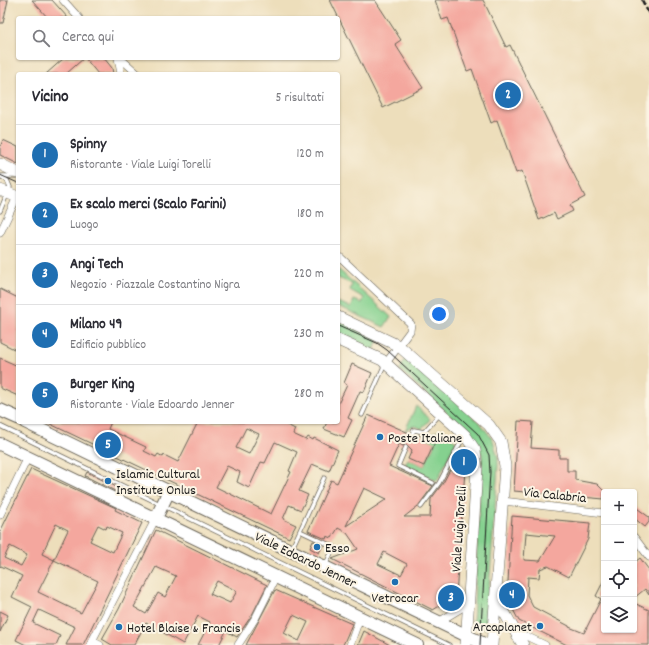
<!DOCTYPE html>
<html lang="it">
<meta charset="utf-8">
<style>
body{margin:0;font-family:Dekko,sans-serif;background:#f7f7f7;color:#2b2b33}
.controls{position:absolute;right:12px;bottom:12px;display:grid;overflow:hidden;border-radius:4px;box-shadow:0 1px 3px #0004}
.controls button{width:36px;height:36px;display:grid;place-items:center;padding:0;border:0;border-bottom:1px solid #e1e1e2;background:#fff;color:#2b2b33;font:20px sans-serif}
.you{position:absolute;left:439px;top:314px;width:14px;height:14px;margin:-10px;border:3px solid #fff;border-radius:50%;background:#1a73e8;box-shadow:0 0 0 6px #1a73e833}
.badge{display:grid;place-items:center;width:26px;height:26px;border-radius:50%;background:#1f6fb2;color:#fff;font-size:13px;font-weight:700}
.pin{position:absolute;translate:-50% -50%;border:2px solid #fff;box-shadow:0 1px 4px #0006}
.list{margin:0;padding:0;list-style:none}
h2{display:flex;justify-content:space-between;align-items:center;height:52px;margin:0;padding:0 16px;font-size:17px}
h2 small{font-size:13px;font-weight:400;color:#7c7c81}
.list li{display:grid;grid-template-columns:26px 1fr auto;gap:12px;align-items:center;box-sizing:border-box;height:60px;padding:0 16px;border-top:1px solid #e1e1e2}
.list b{display:block;font-size:15px;white-space:nowrap}
.list p{margin:0;font-size:13px;white-space:nowrap;color:#7c7c81}
.list em{font-size:13px;font-style:normal;color:#7c7c81}
.icon{flex:none;width:22px;height:22px;fill:none;stroke:currentColor;stroke-width:2;stroke-linecap:round;stroke-linejoin:round}
.map{position:relative;flex:none;width:649px;height:645px;overflow:hidden}
.search{position:absolute;background:#fff;box-shadow:0 1px 3px #0004;left:16px;top:16px;width:324px;height:44px;display:flex;align-items:center;gap:10px;box-sizing:border-box;padding:0 14px;border-radius:4px;color:#7c7c81;font-size:15px}
.panel{position:absolute;background:#fff;box-shadow:0 1px 3px #0004;left:16px;top:72px;width:324px;height:352px;border-radius:4px}
.map>svg:first-child{display:block}
.green{fill:#85d18f;stroke:#507656}
.building{fill:#f4a79e;fill-rule:evenodd}
.lines{fill:none;stroke-linecap:round;stroke-linejoin:round}
.service-casing{stroke:#656054;stroke-width:5}
.minor-casing{stroke:#656054;stroke-width:8}
.secondary-casing{stroke:#656054;stroke-width:12}
.primary-casing{stroke:#656054;stroke-width:14}
.service{stroke:#fff;stroke-width:3.5}
.minor{stroke:#fff;stroke-width:7}
.secondary{stroke:#fff;stroke-width:11}
.primary{stroke:#fff;stroke-width:12}
.tram{stroke:#1c1c1c;stroke-width:1}
.rail{stroke:#1c1c1c;stroke-width:2.5;stroke-dasharray:6 3;stroke-linecap:butt}
.poi-dot{fill:#1f6fb2;stroke:#fcf5e5;stroke-width:1.5}
.labels{text-anchor:middle;stroke-width:4;stroke-linejoin:round;paint-order:stroke}
.poi-label{font-size:14px;fill:#1c1c1c;stroke:#fcf5e5;text-anchor:start}
.street-label{font-size:14px;fill:#1c1c1c;stroke:#fcf5e5}
</style>
<div class="map">
<svg width="649" height="645" viewBox="0 0 649 645">
<rect width="100%" height="100%" fill="#fcf5e5"/>
<filter id="ink" filterUnits="userSpaceOnUse"><feTurbulence type="fractalNoise" baseFrequency=".025" numOctaves="2"/><feDisplacementMap in="SourceGraphic" scale="8" xChannelSelector="R" yChannelSelector="G"/><feConvolveMatrix kernelMatrix="1 2 1 2 8 2 1 2 1" color-interpolation-filters="sRGB"/></filter>
<filter id="wash" filterUnits="userSpaceOnUse"><feTurbulence type="fractalNoise" baseFrequency=".012" numOctaves="4" result="noise"/><feDisplacementMap in="SourceGraphic" scale="16" xChannelSelector="R" yChannelSelector="G"/><feGaussianBlur stdDeviation="0.9" result="paint"/><feColorMatrix in="noise" values="0 0 0 0 0 0 0 0 0 0 0 0 0 0 0 0 0 1.4 0 .05"/><feComposite in="paint" operator="in"/></filter>
<g filter="url(#wash)">
<rect width="100%" height="100%" fill="#eddebb"/>
<path class="green" d="M 338,269 L 391,317 L 384,327 L 338,306 L 338,302 L 351,307 L 354,300 L 362,303 L 364,298 L 350,290 L 352,284 L 338,278 Z
M 338,321 L 378,339 L 374,351 L 338,335 Z
M 406,357 L 481,424 L 493,440 L 498,458 L 498,466 L 486,629 L 473,623 L 482,454 L 469,433 L 400,370 Z
M 416,406 L 430,419 L 422,429 C 415,425 411,425 405,431 Z
M 442,429 L 456,442 L 437,481 L 405,465 L 408,459 L 424,466 L 435,443 L 426,438 L 432,433 Z"/>
<g id="blocks">
<path class="building" d="M 0,0 L 8,0 L 3,23 L 0,23 Z
M 32,0 L 52,0 L 68,18 L 48,18 Z
M 330,0 L 375,0 L 401,40 L 395,44 L 423,88 L 383,108 Z
M 435,0 L 483,0 L 506,47 L 510,45 L 585,197 L 570,205 L 573,211 L 557,219 L 554,213 L 539,220 L 522,171 L 516,173 L 497,120 L 491,123 L 472,69 L 467,71 L 448,18 L 442,20 Z
M 64,58 L 84,58 L 66,74 L 46,74 Z
M 85,58 L 104,58 L 112,68 L 113,74 L 98,74 Z
M 3,140 L 18,147 L 18,164 L 0,155 L 0,147 Z
M 0,289 L 18,298 L 18,351 L 0,342 Z
M 0,358 L 18,366 L 18,396 L 0,388 Z
M 352,364 L 372,373 L 364,392 L 360,391 L 348,418 L 352,420 L 344,437 L 324,429 L 327,422 L 338,422 L 338,404 L 347,385 L 344,383 Z
M 368,415 L 409,433 L 411,437 L 418,437 L 419,435 L 435,442 L 424,466 L 408,459 L 412,450 L 406,444 L 403,446 L 399,444 L 389,466 L 433,486 L 418,506 L 404,517 L 430,517 L 431,499 L 443,483 L 450,470 L 455,470 L 455,460 L 459,453 L 466,456 L 456,596 L 433,610 L 332,559 L 358,549 L 347,533 L 338,528 L 332,538 L 327,536 L 326,539 L 308,531 L 331,480 L 337,483 ZM 364,488 L 387,499 L 346,526 ZM 384,552 L 407,564 L 401,575 L 378,564 Z
M 518,421 L 533,422 L 531,448 L 559,450 L 559,458 L 567,458 L 567,471 L 575,471 L 575,480 L 597,484 L 604,491 L 604,499 L 514,491 Z
M 46,422 L 111,422 L 108,429 L 146,447 L 144,451 L 156,457 L 158,454 L 163,457 L 164,455 L 178,462 L 198,422 L 281,422 L 295,429 L 293,434 L 306,440 L 308,437 L 313,440 L 314,438 L 338,450 L 329,471 L 312,464 L 299,491 L 308,495 L 301,510 L 289,505 L 283,519 L 296,525 L 289,538 ZM 246,428 L 259,434 L 249,454 L 236,448 ZM 275,442 L 297,452 L 289,471 L 291,472 L 271,514 L 216,487 L 227,466 L 240,472 L 237,482 L 249,488 L 261,462 L 265,463 Z
M 31,469 L 116,508 L 115,510 L 142,523 L 83,645 L 66,645 L 75,627 L 39,610 L 33,623 L 60,636 L 56,645 L 26,645 L 16,640 L 32,607 L 12,597 L 22,576 L 1,566 L 0,567 L 0,532 ZM 56,524 L 68,530 L 54,560 L 42,554 ZM 98,525 L 106,529 L 107,526 L 122,533 L 113,552 L 90,541 ZM 10,546 L 27,555 L 21,566 L 4,558 ZM 54,560 L 98,581 L 81,613 L 38,592 Z
M 87,472 L 124,491 L 123,495 L 85,476 Z
M 634,506 L 649,517 L 649,522 L 645,527 L 634,518 Z
M 512,516 L 590,523 L 588,539 L 569,577 L 548,566 L 540,569 L 539,578 L 528,577 L 527,595 L 533,607 L 569,626 L 569,627 L 584,633 L 601,599 L 596,596 L 604,580 L 604,630 L 634,630 L 634,603 L 649,610 L 649,645 L 567,645 L 519,621 L 507,598 ZM 526,533 L 555,536 L 540,561 L 524,560 Z
M 156,530 L 267,585 L 252,615 L 237,637 L 226,631 L 219,645 L 198,645 L 210,622 L 198,616 L 183,644 L 146,623 L 134,645 L 112,645 L 102,639 L 119,609 ZM 156,567 L 176,576 L 165,597 L 158,593 L 146,614 L 134,607 ZM 217,581 L 237,591 L 230,603 L 210,594 Z
M 313,541 L 323,545 L 319,553 L 310,548 Z
M 640,558 L 649,570 L 649,595 L 645,589 L 634,598 L 634,563 Z
M 275,590 L 352,624 L 343,645 L 246,645 ZM 293,615 L 308,622 L 299,641 L 284,633 Z
M 0,611 L 8,615 L 0,632 Z
M 364,631 L 390,645 L 358,645 Z"/>
</g>
</g>
<g filter="url(#ink)">
<use href="#blocks" fill-opacity="0" stroke="#656054" stroke-width="1"/>
<g class="lines">
<g class="service-casing">
<path id="service" d="M 0,176 L 7,180 L 10,187 L 0,211
M 1,176 L 15,176
M 362,415 L 385,364
M 0,426 L 449,645
M 412,434 L 414,430 L 424,432 L 440,414
M 406,447 L 398,466 L 433,483
M 421,507 L 439,483 L 464,436
M 300,531 L 334,547 L 326,564
M 292,548 L 324,478"/>
</g>
<g class="minor-casing">
<path id="minor" d="M 63,0 L 79,18
M 118,58 L 121,74
M 120,58 L 138,74
M 0,233 L 17,197
M 338,255 L 411,324 L 410,331 L 386,363
M 503,501 L 604,513
M 0,515 L 28,457
M 634,537 L 649,557
M 437,623 L 468,604
M 517,634 L 526,636 L 545,645
M 92,641 L 100,645
M 90,645 L 156,518
M 238,645 L 256,617 L 276,577
M 350,645 L 360,617"/>
</g>
<g class="secondary-casing">
<path id="secondary" d="M 0,164 L 18,173
M 0,190 L 18,197
M 338,317 L 399,346 L 489,425 L 501,442 L 505,466 L 492,645
M 338,340 L 382,360 L 465,435 L 475,450 L 477,468 L 466,645
M 496,598 L 523,645"/>
</g>
<g class="primary-casing">
<path id="primary" d="M 0,410 L 18,418
M 25,422 L 486,645
M 0,444 L 417,645
M 156,518 L 169,491"/>
</g>
<use href="#service" class="service"/>
<use href="#minor" class="minor"/>
<use href="#secondary" class="secondary"/>
<use href="#primary" class="primary"/>
<path class="tram" d="M 0,175 L 18,183
M 338,326 L 377,343 L 387,350 L 478,434 L 489,455 L 490,472 L 480,645"/>
<path class="rail" d="M 642,0 L 649,14"/>
</g>
</g>
<g class="poi-dot">
<circle cx="380" cy="437" r="4"/>
<circle cx="108" cy="481" r="4"/>
<circle cx="317" cy="547" r="4"/>
<circle cx="395" cy="582" r="4"/>
<circle cx="540" cy="626" r="4"/>
<circle cx="119" cy="627" r="4"/>
</g>
<g class="labels">
<g class="poi-label">
<text x="388" y="442">Poste Italiane</text>
<text x="116" y="478">Islamic Cultural<tspan x="116" dy="16">Institute Onlus</tspan></text>
<text x="325" y="552">Esso</text>
<text x="395" y="602" text-anchor="middle">Vetrocar</text>
<text x="532" y="631" text-anchor="end">Arcaplanet</text>
<text x="127" y="632">Hotel Blaise &amp; Francis</text>
</g>
<g class="street-label">
<text transform="translate(555 494) rotate(6)" y="5">Via Calabria</text>
<text transform="translate(458 529) rotate(-86)" y="5">Viale Luigi Torelli</text>
<text transform="translate(306 559) rotate(26)" y="5">Viale Edoardo Jenner</text>
</g>
</g>
</svg>
<div class="controls">
<button>+</button>
<button>−</button>
<button><svg class="icon" aria-label="locate" viewBox="0 0 24 24"><circle cx="12" cy="12" r="6"/><path d="M12 2v4M12 18v4M2 12h4M18 12h4"/></svg></button>
<button><svg class="icon" aria-label="layers" viewBox="0 0 24 24"><path d="M12 4l9 5-9 5-9-5zM3 14l9 5 9-5"/></svg></button>
</div>
<div class="you"></div>
<div class="pin badge" style="left:464px;top:462px">1</div>
<div class="pin badge" style="left:508px;top:95px">2</div>
<div class="pin badge" style="left:451px;top:598px">3</div>
<div class="pin badge" style="left:512px;top:595px">4</div>
<div class="pin badge" style="left:108px;top:445px">5</div>
<div class="search"><svg class="icon" aria-label="search" viewBox="0 0 24 24"><circle cx="10" cy="10" r="6"/><path d="M15 15l6 6"/></svg>Cerca qui</div>
<section class="panel">
<h2>Vicino<small>5 risultati</small></h2>
<ul class="list">
<li><span class="badge">1</span><div><b>Spinny</b><p>Ristorante · Viale Luigi Torelli</p></div><em>120 m</em></li>
<li><span class="badge">2</span><div><b>Ex scalo merci (Scalo Farini)</b><p>Luogo</p></div><em>180 m</em></li>
<li><span class="badge">3</span><div><b>Angi Tech</b><p>Negozio · Piazzale Costantino Nigra</p></div><em>220 m</em></li>
<li><span class="badge">4</span><div><b>Milano 49</b><p>Edificio pubblico</p></div><em>230 m</em></li>
<li><span class="badge">5</span><div><b>Burger King</b><p>Ristorante · Viale Edoardo Jenner</p></div><em>280 m</em></li>
</ul>
</section>
</div>
